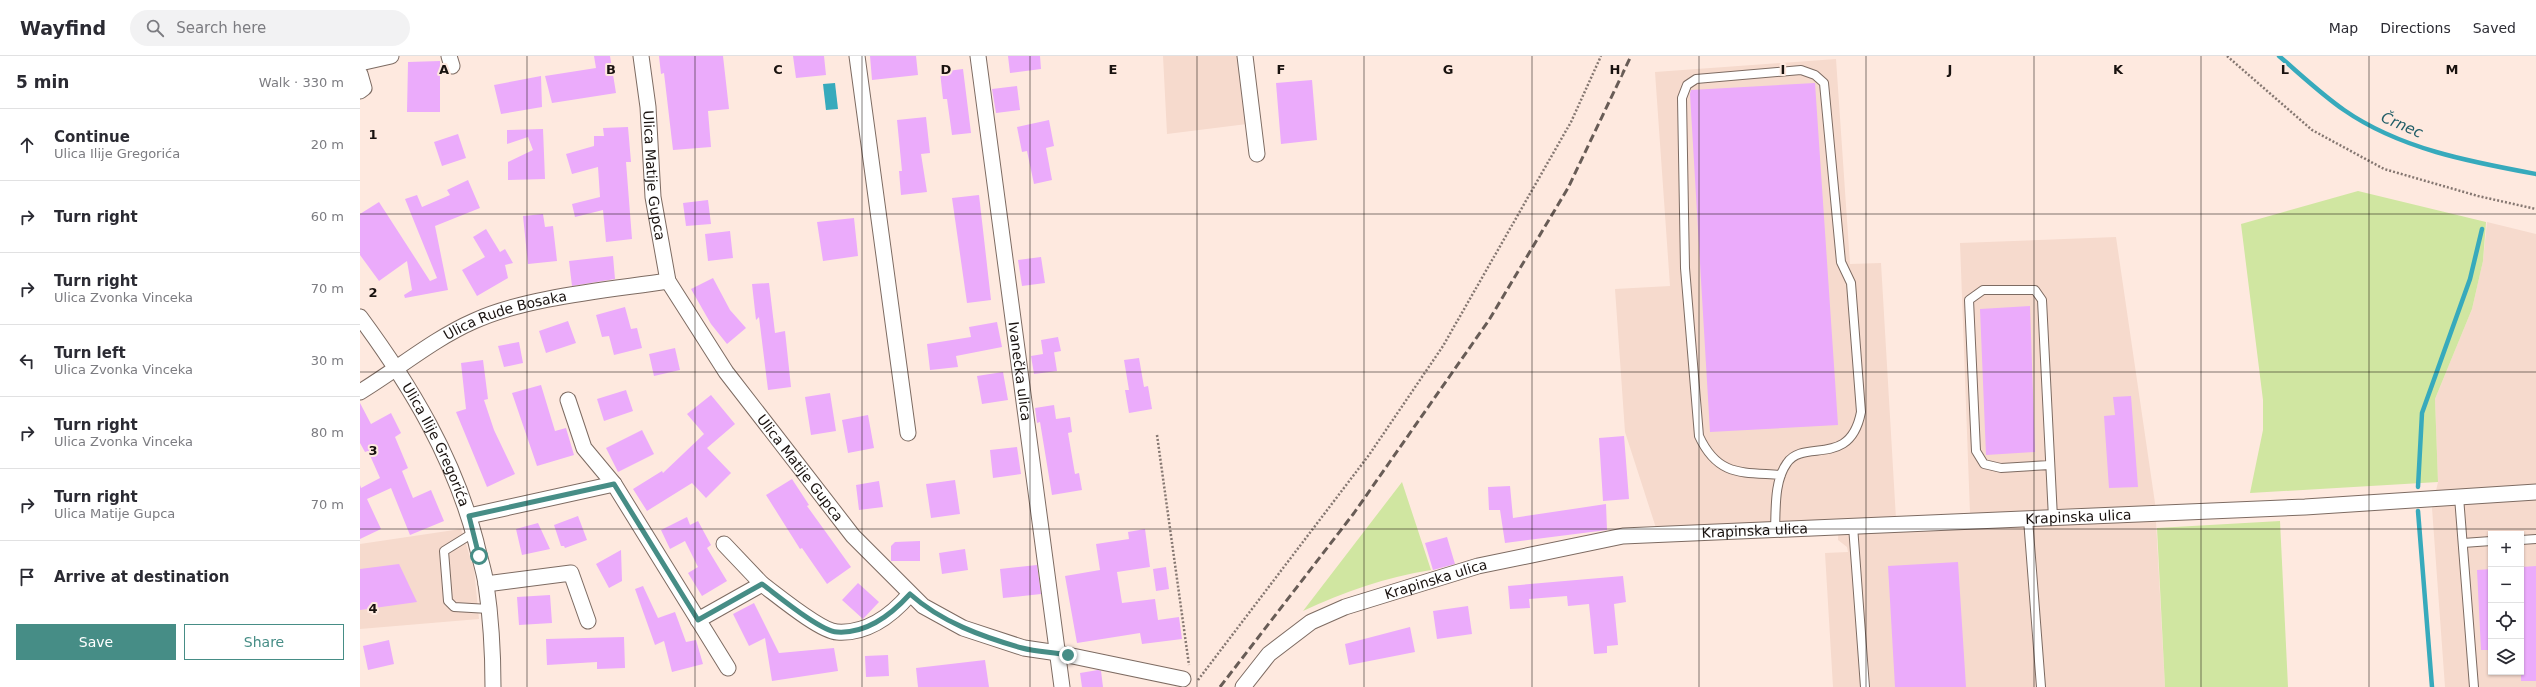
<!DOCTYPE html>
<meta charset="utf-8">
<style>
body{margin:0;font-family:"DejaVu Sans",sans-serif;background:#f2f2f3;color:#2b2b33}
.controls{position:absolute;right:12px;bottom:12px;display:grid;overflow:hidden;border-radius:0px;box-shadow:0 1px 3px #0004}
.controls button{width:36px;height:36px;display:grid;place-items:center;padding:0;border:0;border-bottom:1px solid #e1e1e2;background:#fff;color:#2b2b33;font:20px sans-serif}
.stop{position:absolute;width:12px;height:12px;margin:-9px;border:3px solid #468d86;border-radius:50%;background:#fff}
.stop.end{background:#468d86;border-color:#fff;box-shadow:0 1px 4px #0008}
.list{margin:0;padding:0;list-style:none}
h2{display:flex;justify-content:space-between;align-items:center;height:52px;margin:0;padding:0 16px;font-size:17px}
h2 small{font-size:13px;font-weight:400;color:#7c7c81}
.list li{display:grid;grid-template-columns:26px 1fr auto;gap:12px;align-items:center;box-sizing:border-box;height:72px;padding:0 16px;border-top:1px solid #e1e1e2}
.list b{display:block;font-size:15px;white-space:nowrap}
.list p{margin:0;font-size:13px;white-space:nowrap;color:#7c7c81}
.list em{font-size:13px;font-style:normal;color:#7c7c81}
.actions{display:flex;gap:8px;padding:12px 16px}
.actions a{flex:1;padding:9px 0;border:1px solid #468d86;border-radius:0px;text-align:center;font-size:14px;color:#468d86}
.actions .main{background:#468d86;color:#fff}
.icon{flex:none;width:22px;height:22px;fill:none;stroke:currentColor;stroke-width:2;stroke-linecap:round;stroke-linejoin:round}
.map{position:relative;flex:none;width:2176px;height:631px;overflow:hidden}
header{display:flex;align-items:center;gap:24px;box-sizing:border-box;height:56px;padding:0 20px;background:#fff;border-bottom:1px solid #e1e1e2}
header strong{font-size:19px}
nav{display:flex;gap:22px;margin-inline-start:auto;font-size:14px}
.search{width:280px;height:36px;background:#f2f2f3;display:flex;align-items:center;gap:10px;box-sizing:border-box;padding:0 14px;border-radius:22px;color:#7c7c81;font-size:15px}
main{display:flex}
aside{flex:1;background:#fff}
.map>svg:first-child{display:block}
.built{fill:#f6dacd;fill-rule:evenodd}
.green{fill:#d0e6a1}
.water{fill:#37aabc}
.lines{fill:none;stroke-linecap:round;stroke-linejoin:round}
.stream{stroke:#37aabc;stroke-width:4.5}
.building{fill:#ebabfb}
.service-casing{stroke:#7d6b62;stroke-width:10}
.minor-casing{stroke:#7d6b62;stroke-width:17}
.path{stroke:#857771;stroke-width:2.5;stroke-dasharray:2 2;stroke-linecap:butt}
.service{stroke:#fff;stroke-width:8}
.minor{stroke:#fff;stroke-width:15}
.rail{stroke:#685c56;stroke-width:3;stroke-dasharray:8 4;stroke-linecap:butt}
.route{stroke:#468d86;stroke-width:5}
.grid{fill:none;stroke:#19120f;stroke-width:1;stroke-opacity:0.55}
.labels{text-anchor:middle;stroke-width:4;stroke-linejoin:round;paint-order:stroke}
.street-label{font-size:14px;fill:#19120f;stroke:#fee9df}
.water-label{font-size:15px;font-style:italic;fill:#1f5c66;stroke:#fee9df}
.grid-label{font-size:13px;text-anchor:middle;font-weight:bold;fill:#19120f;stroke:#fee9df;stroke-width:4;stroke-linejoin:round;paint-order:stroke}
</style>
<header>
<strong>Wayfind</strong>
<div class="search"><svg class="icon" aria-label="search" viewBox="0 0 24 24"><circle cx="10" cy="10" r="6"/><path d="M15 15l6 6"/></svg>Search here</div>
<nav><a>Map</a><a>Directions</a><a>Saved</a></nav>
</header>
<main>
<aside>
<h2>5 min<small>Walk · 330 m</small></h2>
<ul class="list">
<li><svg class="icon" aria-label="ahead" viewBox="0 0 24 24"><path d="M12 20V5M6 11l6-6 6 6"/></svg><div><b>Continue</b><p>Ulica Ilije Gregorića</p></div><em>20 m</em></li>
<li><svg class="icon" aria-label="right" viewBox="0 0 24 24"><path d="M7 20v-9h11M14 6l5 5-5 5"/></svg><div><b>Turn right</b></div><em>60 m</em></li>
<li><svg class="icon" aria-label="right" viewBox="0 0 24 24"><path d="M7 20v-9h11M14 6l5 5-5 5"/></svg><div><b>Turn right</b><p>Ulica Zvonka Vinceka</p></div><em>70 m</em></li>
<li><svg class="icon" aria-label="left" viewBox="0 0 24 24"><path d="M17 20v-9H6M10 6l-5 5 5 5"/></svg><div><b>Turn left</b><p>Ulica Zvonka Vinceka</p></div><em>30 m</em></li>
<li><svg class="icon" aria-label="right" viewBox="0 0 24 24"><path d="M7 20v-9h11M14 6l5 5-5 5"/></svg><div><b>Turn right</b><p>Ulica Zvonka Vinceka</p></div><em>80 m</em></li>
<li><svg class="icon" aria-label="right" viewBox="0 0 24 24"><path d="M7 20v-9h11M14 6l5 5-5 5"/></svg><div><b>Turn right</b><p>Ulica Matije Gupca</p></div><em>70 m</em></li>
<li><svg class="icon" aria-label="arrive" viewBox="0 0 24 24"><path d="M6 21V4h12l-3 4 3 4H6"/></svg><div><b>Arrive at destination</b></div></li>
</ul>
<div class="actions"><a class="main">Save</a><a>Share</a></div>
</aside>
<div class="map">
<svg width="2176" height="631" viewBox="0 0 2176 631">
<rect width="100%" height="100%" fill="#fee9df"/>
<path class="built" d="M 803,0 L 878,0 L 887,68 L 807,78 Z
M 1476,3 L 1490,208 L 1521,207 L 1536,463 L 1610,457 L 1600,187 L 1756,181 L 1795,447 L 1805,631 L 1473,631 L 1465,497 L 1488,496 L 1487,491 L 1478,484 L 1479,463 L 1296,472 L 1265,376 L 1255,233 L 1310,230 L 1295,16 Z
M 2127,166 L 2176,178 L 2176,631 L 2085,631 L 2072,452 L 2078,426 L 2075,343 L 2112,253 L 2123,205 ZM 2131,478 L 2161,478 L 2161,616 L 2131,616 Z
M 101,473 L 114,513 L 119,563 L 0,573 L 0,488 Z"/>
<path class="green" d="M 1998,135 L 2126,166 L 2123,205 L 2112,253 L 2075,343 L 2078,426 L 1890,437 L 1903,374 L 1903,344 L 1881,168 Z
M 1042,426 L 1071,514 C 1026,521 984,536 943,555 Z
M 1920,465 L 1928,631 L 1805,631 L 1797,472 Z"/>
<path class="water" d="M 475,27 L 478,53 L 466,54 L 463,28 Z"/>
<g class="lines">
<path class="stream" d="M 1919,0 C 1940,18 1961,38 1984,54 C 2040,93 2111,106 2176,118
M 2058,431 L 2062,357 L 2110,223 L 2122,173
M 2058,455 L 2072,631"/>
</g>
<path class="building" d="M 234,0 L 250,0 L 256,37 L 192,47 L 185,20 L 236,12 Z
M 299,0 L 363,0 L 369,53 L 348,55 L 351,91 L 313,94 L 304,17 L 301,18 Z
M 433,0 L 464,0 L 466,19 L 436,22 Z
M 510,0 L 556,0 L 558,19 L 512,24 Z
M 648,0 L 680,0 L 681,13 L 650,17 Z
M 80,5 L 80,56 L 47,56 L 48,6 Z
M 603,13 L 611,77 L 592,79 L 587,43 L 583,43 L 580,16 Z
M 181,20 L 182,51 L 141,58 L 134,29 Z
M 952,24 L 957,84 L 921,88 L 916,27 Z
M 1455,27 L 1478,369 L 1350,376 L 1330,38 L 1331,34 Z
M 657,30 L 660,54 L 636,57 L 632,33 Z
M 566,61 L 570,97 L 561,98 L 567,136 L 541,139 L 539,115 L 542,115 L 537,64 Z
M 689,64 L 694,90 L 686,92 L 692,124 L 674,128 L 667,95 L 662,96 L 657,71 Z
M 268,71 L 271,106 L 266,106 L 272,183 L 246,186 L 243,154 L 215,161 L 212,148 L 240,141 L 238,111 L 212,118 L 206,98 L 234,90 L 234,80 L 244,80 L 243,72 Z
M 183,73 L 185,123 L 148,124 L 148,106 L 173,94 L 168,81 L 147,88 L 147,74 Z
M 98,78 L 106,102 L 82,110 L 74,86 Z
M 108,124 L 120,152 L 75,170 L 88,234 L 45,242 L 44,239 L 52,234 L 47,205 L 19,225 L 0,199 L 0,158 L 19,146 L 70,225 L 77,222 L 45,143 L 57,139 L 62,151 L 90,139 L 87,134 Z
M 619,139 L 631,244 L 607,247 L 592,142 Z
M 348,144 L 351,168 L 326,170 L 323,147 Z
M 183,158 L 185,171 L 193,170 L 197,205 L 168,208 L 163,160 Z
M 494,162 L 498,200 L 463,205 L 457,166 Z
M 126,173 L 140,196 L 145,193 L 153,207 L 145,209 L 148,222 L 117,240 L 102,214 L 125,201 L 113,181 Z
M 370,175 L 373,202 L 348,205 L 345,178 Z
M 253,200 L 255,223 L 212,230 L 209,205 Z
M 681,201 L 685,227 L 662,230 L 658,204 Z
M 353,222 L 370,254 L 386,272 L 367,288 L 351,268 L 331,233 Z
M 409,227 L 415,277 L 425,275 L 431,331 L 408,334 L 399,261 L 396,264 L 392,228 Z
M 1670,250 L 1675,396 L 1626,399 L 1620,253 Z
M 265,251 L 271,273 L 277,272 L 282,292 L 254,299 L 249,280 L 242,281 L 236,259 Z
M 208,265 L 216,287 L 186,297 L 179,275 Z
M 637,266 L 642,291 L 596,300 L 598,311 L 570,314 L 567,288 L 611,281 L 609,271 Z
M 698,281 L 701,295 L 691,297 L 694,296 L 697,315 L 674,318 L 671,300 L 683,298 L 681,284 Z
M 159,286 L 163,307 L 144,311 L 138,290 Z
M 315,292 L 320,314 L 294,320 L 289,298 Z
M 779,302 L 784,331 L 788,330 L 792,353 L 769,357 L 765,334 L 769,334 L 764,304 Z
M 123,304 L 128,343 L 124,344 L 134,374 L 155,418 L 127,431 L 96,356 L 106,353 L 101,307 Z
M 643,316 L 648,344 L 622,348 L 617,320 Z
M 181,329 L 195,375 L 206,372 L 214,399 L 177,410 L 152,337 Z
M 266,334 L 273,355 L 244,365 L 237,343 Z
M 470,337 L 476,375 L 451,379 L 445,341 Z
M 351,339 L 375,368 L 347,392 L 371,417 L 346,442 L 332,427 L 287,455 L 273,433 L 302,415 L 303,417 L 344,378 L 327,358 Z
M 1771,340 L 1778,431 L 1749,432 L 1744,360 L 1755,359 L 1753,341 Z
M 0,347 L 11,368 L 31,357 L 41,377 L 35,381 L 48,412 L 42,415 L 53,442 L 71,434 L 84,465 L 50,479 L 31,432 L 7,443 L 21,473 L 0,483 L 0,429 L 1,432 L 20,422 L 8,395 L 5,396 L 0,387 Z
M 694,349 L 696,363 L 710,361 L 712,376 L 708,377 L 715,418 L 719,417 L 722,434 L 692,439 L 680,366 L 677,367 L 675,352 Z
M 508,359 L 514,392 L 488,397 L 482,364 Z
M 282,374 L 294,398 L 258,416 L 246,392 Z
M 1264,380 L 1269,443 L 1243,445 L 1239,382 Z
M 657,391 L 661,418 L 633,422 L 630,394 Z
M 432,423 L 449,449 L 447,450 L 491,511 L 467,528 L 442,492 L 440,493 L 406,439 Z
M 595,424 L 600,458 L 571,462 L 566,428 Z
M 519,425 L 523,451 L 499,454 L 496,429 Z
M 1150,430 L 1153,462 L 1246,448 L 1247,474 L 1145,487 L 1140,454 L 1129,454 L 1128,431 Z
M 218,460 L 227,484 L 205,492 L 204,490 L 201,490 L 194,469 Z
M 327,461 L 330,469 L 338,465 L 351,489 L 347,492 L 367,525 L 342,540 L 328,517 L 338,511 L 325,485 L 310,493 L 301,474 Z
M 178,467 L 190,493 L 162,499 L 156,473 Z
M 785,473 L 790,511 L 757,516 L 762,547 L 795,543 L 798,564 L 819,561 L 822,583 L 782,588 L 780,577 L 717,587 L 705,520 L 740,514 L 736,488 L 769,483 L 768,476 Z
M 1087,481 L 1095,508 L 1073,514 L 1065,487 Z
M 560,485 L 560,505 L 531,505 L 531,490 L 535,486 Z
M 605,493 L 608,514 L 582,518 L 579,497 Z
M 261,494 L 262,525 L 249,532 L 236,508 Z
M 1598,506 L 1606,631 L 1535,631 L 1528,510 Z
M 39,508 L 57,546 L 0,554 L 0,513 Z
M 677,509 L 681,538 L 643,542 L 640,513 Z
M 2176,510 L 2176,625 L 2161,625 L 2161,511 Z
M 806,511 L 809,533 L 796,535 L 793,513 Z
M 2131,513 L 2131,594 L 2121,594 L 2117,514 Z
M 1263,520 L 1266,546 L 1254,548 L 1258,589 L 1247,590 L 1247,597 L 1234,598 L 1229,548 L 1208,550 L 1207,540 L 1169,543 L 1170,552 L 1150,553 L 1148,530 Z
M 498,527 L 519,546 L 503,563 L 482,544 Z
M 283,530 L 298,562 L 315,556 L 326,586 L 336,584 L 343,608 L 312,616 L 304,585 L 295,589 L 275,533 Z
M 190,539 L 192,567 L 159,569 L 157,541 Z
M 394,547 L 419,597 L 474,592 L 478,615 L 412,625 L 405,582 L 389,590 L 373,558 Z
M 1108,550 L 1112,578 L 1077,583 L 1073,555 Z
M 1050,571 L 1055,596 L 989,609 L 985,588 Z
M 264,581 L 265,612 L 237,613 L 237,606 L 187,609 L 186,583 Z
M 29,584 L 34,608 L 8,614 L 3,590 Z
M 528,599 L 529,620 L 506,621 L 505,600 Z
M 625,604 L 629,631 L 558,631 L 556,612 Z
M 738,614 L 741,615 L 743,631 L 722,631 L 720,617 Z"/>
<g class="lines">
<g class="service-casing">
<path id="service" d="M 1690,409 L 1641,412 L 1624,408 L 1616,395 L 1609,244 L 1623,234 L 1675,234 L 1682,244 L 1693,462
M 2099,441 L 2114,631
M 1668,463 L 1681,631
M 1493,470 L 1505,631
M 1415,473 C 1416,453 1414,425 1427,407 C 1444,382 1490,413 1501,356 L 1491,227 L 1481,206 L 1464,27 L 1455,19 L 1441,14 L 1336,23 L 1327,29 L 1322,42 L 1325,212 L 1339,380 C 1358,421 1382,416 1421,419
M 113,477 L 84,495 L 88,545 L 94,551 L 129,553
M 2161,484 L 2176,483
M 2103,487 L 2131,485"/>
</g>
<g class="minor-casing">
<g id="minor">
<path d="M 89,0 L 92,10"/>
<path id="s1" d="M 281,0 L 288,51 L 293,141 L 308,225 L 366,316 L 493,480 L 563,550 L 603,572 L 664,592 L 698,597 L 823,623"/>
<path d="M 497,0 L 548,377"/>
<path id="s2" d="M 618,0 L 702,631"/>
<path d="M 885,0 L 897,98"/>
<path d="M 0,7 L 31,0"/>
<path d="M 0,18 L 4,32 L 0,35"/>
<path id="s3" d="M 0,261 C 51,330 94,402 116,486 C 119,500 124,514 126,528 C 131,562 133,597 133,631"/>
<path id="s4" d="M 0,336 C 38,313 73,283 114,265 C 166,241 249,234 308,225"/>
<path d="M 208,344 L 224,392 L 254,428 L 368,612"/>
<path d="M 109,460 L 254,428"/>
<path d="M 364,488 L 402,528"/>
<path d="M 126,528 L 211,517 L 228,565"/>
<path d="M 338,564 L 402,528 C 417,539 460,575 477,576 C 507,578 532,559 550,538"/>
<path id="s5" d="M 883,631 L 909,598 L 951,566 L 985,551 L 1118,510 L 1263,480 L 1945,451 L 2176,436"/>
</g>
</g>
<path class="path" d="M 1867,0 L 1952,74 L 2024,113 L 2118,140 L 2176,153
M 797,379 L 829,609
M 838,624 L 1009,399 L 1083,290 L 1211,66 L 1241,0"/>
<use href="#service" class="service"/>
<use href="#minor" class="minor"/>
<path class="rail" d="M 860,631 L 994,457 L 1129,264 L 1208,132 L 1271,0"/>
</g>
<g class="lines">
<path class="route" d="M 119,500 L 109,460 L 254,428 L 338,564 L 402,528 C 417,539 460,575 477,576 C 507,578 531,559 550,538 C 581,566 623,581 662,592 C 677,596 693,596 708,599"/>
</g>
<path class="grid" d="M 167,0 L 167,631M 335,0 L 335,631M 502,0 L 502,631M 670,0 L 670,631M 837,0 L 837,631M 1004,0 L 1004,631M 1172,0 L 1172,631M 1339,0 L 1339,631M 1506,0 L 1506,631M 1674,0 L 1674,631M 1841,0 L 1841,631M 2009,0 L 2009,631M 0,158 L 2176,158M 0,316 L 2176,316M 0,473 L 2176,473"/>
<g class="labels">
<g class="street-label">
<text dy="5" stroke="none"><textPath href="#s1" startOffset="120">Ulica Matije Gupca</textPath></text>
<text dy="5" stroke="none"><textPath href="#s4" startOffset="166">Ulica Rude Bosaka</textPath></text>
<text dy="5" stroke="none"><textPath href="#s2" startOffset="318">Ivanečka ulica</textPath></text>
<text dy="5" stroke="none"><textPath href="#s3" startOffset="149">Ulica Ilije Gregorića</textPath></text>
<text dy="5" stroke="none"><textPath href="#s1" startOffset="456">Ulica Matije Gupca</textPath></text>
<text dy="5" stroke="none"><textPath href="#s5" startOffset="875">Krapinska ulica</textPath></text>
<text dy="5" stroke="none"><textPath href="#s5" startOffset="551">Krapinska ulica</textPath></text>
<text dy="5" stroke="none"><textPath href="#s5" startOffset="227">Krapinska ulica</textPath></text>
</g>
<g class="water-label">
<text transform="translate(2042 69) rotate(23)" y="5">Črnec</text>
</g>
</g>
<g class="grid-label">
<text x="84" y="18">A</text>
<text x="251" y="18">B</text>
<text x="418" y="18">C</text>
<text x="586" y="18">D</text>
<text x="753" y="18">E</text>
<text x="921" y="18">F</text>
<text x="1088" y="18">G</text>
<text x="1255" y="18">H</text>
<text x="1423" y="18">I</text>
<text x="1590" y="18">J</text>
<text x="1758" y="18">K</text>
<text x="1925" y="18">L</text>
<text x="2092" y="18">M</text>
<text x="13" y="83">1</text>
<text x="13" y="241">2</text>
<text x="13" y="399">3</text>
<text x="13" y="557">4</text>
</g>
</svg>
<div class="controls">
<button>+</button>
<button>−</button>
<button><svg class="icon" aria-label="locate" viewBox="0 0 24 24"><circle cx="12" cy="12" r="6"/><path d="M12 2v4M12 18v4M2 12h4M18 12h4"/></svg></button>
<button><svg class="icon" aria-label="layers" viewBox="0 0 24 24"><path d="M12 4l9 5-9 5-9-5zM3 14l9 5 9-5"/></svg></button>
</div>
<div class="stop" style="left:119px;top:500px"></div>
<div class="stop end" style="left:708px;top:599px"></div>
</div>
</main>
